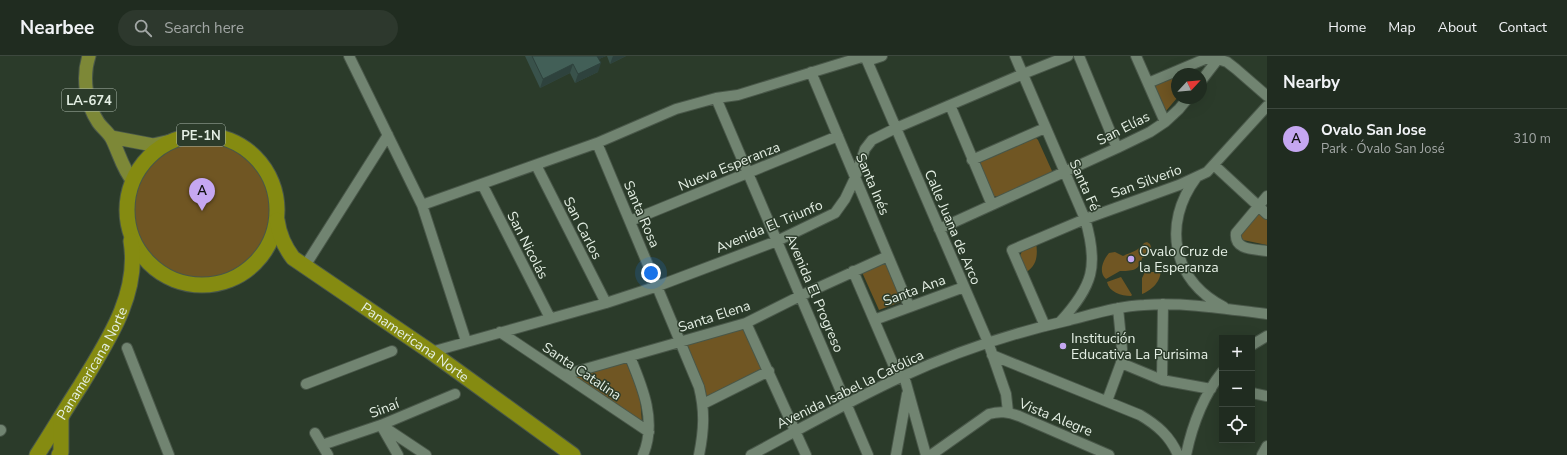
<!DOCTYPE html>
<meta charset="utf-8">
<style>
body{margin:0;font-family:"Nunito Sans",sans-serif;background:#2d382d;color:#f1f3f6}
.controls{position:absolute;right:12px;bottom:12px;display:grid;overflow:hidden;border-radius:0px;box-shadow:0 4px 16px #0002}
.controls button{width:36px;height:36px;display:grid;place-items:center;padding:0;border:0;border-bottom:1px solid #3d483e;background:#202c20;color:#f1f3f6;font:20px sans-serif}
.compass{position:absolute;left:1171px;top:12px;width:36px;height:36px;border-radius:50%;background:#202c20;box-shadow:0 4px 16px #0002;rotate:64deg}
.you{position:absolute;left:651px;top:217px;width:14px;height:14px;margin:-10px;border:3px solid #fff;border-radius:50%;background:#1a73e8;box-shadow:0 0 0 6px #1a73e833}
.badge{display:grid;place-items:center;width:26px;height:26px;border-radius:50%;background:#c5a7f1;color:#111;font-size:13px;font-weight:700}
.pin{position:absolute;translate:-50% -33px;filter:drop-shadow(0 1px 2px #0008)}
.pin::after{content:'';position:absolute;top:21px;width:14px;height:12px;background:inherit;clip-path:polygon(0 0,100% 0,50% 100%)}
.list{margin:0;padding:0;list-style:none}
h2{display:flex;justify-content:space-between;align-items:center;height:52px;margin:0;padding:0 16px;font-size:17px}
h2 small{font-size:13px;font-weight:400;color:#a2a7a5}
.list li{display:grid;grid-template-columns:26px 1fr auto;gap:12px;align-items:center;box-sizing:border-box;height:60px;padding:0 16px;border-top:1px solid #3d483e}
.list b{display:block;font-size:15px;white-space:nowrap}
.list p{margin:0;font-size:13px;white-space:nowrap;color:#a2a7a5}
.list em{font-size:13px;font-style:normal;color:#a2a7a5}
.icon{flex:none;width:22px;height:22px;fill:none;stroke:currentColor;stroke-width:2;stroke-linecap:round;stroke-linejoin:round}
.map{position:relative;flex:none;width:1267px;height:399px;overflow:hidden}
header{display:flex;align-items:center;gap:24px;box-sizing:border-box;height:56px;padding:0 20px;background:#202c20;border-bottom:1px solid #3d483e}
header strong{font-size:19px}
nav{display:flex;gap:22px;margin-inline-start:auto;font-size:14px}
.search{width:280px;height:36px;background:#2d382d;display:flex;align-items:center;gap:10px;box-sizing:border-box;padding:0 14px;border-radius:22px;color:#a2a7a5;font-size:15px}
main{display:flex}
aside{flex:1;background:#202c20}
.map>svg:first-child{display:block}
.green{fill:#705623}
.lines{fill:none;stroke-linecap:round;stroke-linejoin:round}
.minor-casing{stroke:#495749;stroke-width:12}
.major-casing{stroke:#495749;stroke-width:15}
.highway-casing{stroke:#495749;stroke-width:17}
.minor{stroke:#718471;stroke-width:10}
.major{stroke:#7d8837;stroke-width:13}
.highway{stroke:#858b11;stroke-width:15}
.wall{fill:#39524b}
.shaded-wall{fill:#2e423d}
.building{fill:#425f57;stroke:#2e423d}
.poi-dot{fill:#c5a7f1;stroke:#2b3b2a;stroke-width:1.5}
.labels{text-anchor:middle;stroke-width:3;stroke-linejoin:round;paint-order:stroke}
.shield{fill:#2b3b2a;stroke:#acb9ac;stroke-width:1}
.shield-label{font-size:13px;font-weight:bold;fill:#e4efe4}
.street-label{font-size:14px;fill:#e4efe4;stroke:#2b3b2a}
.poi-label{font-size:14px;fill:#e4efe4;stroke:#2b3b2a;text-anchor:start}
</style>
<header>
<strong>Nearbee</strong>
<div class="search"><svg class="icon" aria-label="search" viewBox="0 0 24 24"><circle cx="10" cy="10" r="6"/><path d="M15 15l6 6"/></svg>Search here</div>
<nav><a>Home</a><a>Map</a><a>About</a><a>Contact</a></nav>
</header>
<main>
<div class="map">
<svg width="1267" height="399" viewBox="0 0 1267 399">
<rect width="100%" height="100%" fill="#2b3b2a"/>
<path class="green" d="M 1177,18 L 1177,42 L 1166,55 L 1153,30 Z
M 1036,82 L 1038,84 L 1052,115 L 1051,117 L 998,141 L 994,140 L 980,108 L 981,106 Z
M131 154a71 71 0 1 1 142 0a71 71 0 1 1-142 0Z
M 1259,155 L 1267,162 L 1267,189 L 1243,184 L 1240,178 Z
M 1036,186 C 1038,199 1037,210 1026,216 L 1020,200 L 1022,195 Z
M 1147,186 L 1150,188 L 1152,194 L 1145,201 L 1142,202 C 1140,215 1131,215 1120,215 L 1106,223 C 1098,216 1103,204 1109,197 L 1115,196 L 1123,200 C 1131,196 1139,195 1144,187 Z
M 885,203 L 903,245 L 879,254 L 861,214 Z
M 1160,213 C 1163,224 1151,235 1142,238 L 1142,222 L 1145,216 L 1155,216 Z
M 1121,221 L 1132,239 L 1131,240 C 1121,240 1109,236 1107,226 Z
M 744,269 L 764,314 L 706,344 L 696,310 L 686,287 Z
M 626,306 L 640,340 L 642,367 L 572,321 Z"/>
<g class="lines">
<g class="minor-casing">
<path id="minor" d="M 349,0 L 422,149 L 466,285
M 1015,0 L 1085,163 C 1099,210 1093,230 1060,266
M 1079,0 L 1117,92
M 1136,0 L 1165,66
M 867,5 L 882,0
M 811,16 L 909,250
M 1201,25 L 1218,3
M 1148,27 L 1205,3 L 1218,3 L 1227,6 L 1236,13 L 1267,40
M 716,42 L 868,399
M 950,49 L 992,149
M 597,87 L 699,331 C 705,355 704,374 699,399
M 972,104 L 1045,72
M 536,109 L 606,247
M 1214,109 L 1267,158
M 1196,122 C 1162,168 1172,224 1224,251
M 482,128 L 550,262
M 1267,140 L 1236,177 C 1234,194 1253,193 1267,195
M 422,149 L 597,87 L 676,53 L 716,42 L 738,39 L 865,0 L 988,286 L 1006,338 L 1008,356
M 630,165 L 838,80
M 939,173 L 1117,92 L 1150,76 L 1165,66 L 1179,53 L 1188,42
M 305,210 L 388,79
M 853,215 L 899,322
M 874,264 L 964,231
M 746,267 L 806,399
M 1045,270 L 1012,194 L 1085,163 L 1179,129 L 1207,116 L 1267,50
M 500,276 L 649,376
M 1252,289 L 1267,280
M 127,292 L 169,399
M 431,296 L 606,247 L 658,230 L 777,185 L 835,157 L 845,143 L 855,122 L 865,93 L 872,84 L 896,72 L 1023,18 L 1068,0
M 992,299 L 1140,359 C 1157,369 1170,380 1178,399
M 630,301 C 643,332 657,366 643,399
M 1121,307 L 1162,324 L 1211,333
M 564,319 L 746,267 L 800,240 L 888,200
M 904,320 L 926,399
M 1162,324 L 1163,248
M 306,328 L 392,295
M 1252,337 L 1267,340
M 1107,345 L 1121,307 L 1122,293 L 1118,252
M 703,348 L 769,315
M 381,369 L 426,399
M 382,371 L 398,399
M 0,375 L 1,374
M 315,377 L 328,399
M 322,389 L 381,369 L 455,338
M 751,399 C 800,373 851,344 901,321 C 955,296 1012,277 1070,264 C 1094,258 1119,250 1144,249 C 1185,246 1227,253 1267,258
M 896,399 L 907,338
M 931,399 L 989,358 C 1000,355 1008,356 1019,360 L 1109,399
M 1186,399 C 1192,370 1204,339 1222,316
M 1262,399 L 1267,390"/>
</g>
<g class="major-casing">
<path id="major" d="M 89,0 C 82,21 86,48 98,66 C 102,72 109,77 112,83 C 119,97 123,114 133,125
M 111,81 L 153,89 L 175,84"/>
</g>
<g class="highway-casing">
<g id="highway">
<circle cx="202" cy="154" r="75"/>
<path id="s1" d="M 277,164 C 279,179 284,190 293,202 L 431,296 L 573,399"/>
<path id="s2" d="M 37,399 C 52,376 66,352 81,329 C 107,286 140,238 131,185"/>
<path d="M 59,399 L 61,396 L 61,361"/>
</g>
</g>
<use href="#minor" class="minor"/>
<use href="#major" class="major"/>
<use href="#highway" class="highway"/>
</g>
<path class="wall" d="M 525,0 L 606,0 L 599,3 L 598,16 L 575,27 L 570,17 L 540,32 Z
M 607,0 L 626,0 L 610,8 Z"/>
<path class="shaded-wall" d="M 595,0 L 606,0 L 593,6 Z
M 613,0 L 626,0 L 610,8 Z
M 601,7 L 598,16 L 575,27 L 578,18 Z
M 573,8 L 570,17 L 540,32 L 543,23 Z"/>
<path class="building" d="M 532,0 L 597,0 L 601,7 L 578,18 L 573,8 L 543,23 Z"/>
<g class="poi-dot">
<circle cx="1131" cy="203" r="4"/>
<circle cx="1063" cy="290" r="4"/>
</g>
<g class="labels">
<g class="shield">
<rect x="62" y="33" width="54" height="22" rx="3"/>
<rect x="177" y="68" width="48" height="22" rx="3"/>
</g>
<g class="shield-label">
<text x="89" y="49">LA-674</text>
<text x="201" y="84">PE-1N</text>
</g>
<g class="street-label">
<text transform="translate(1123 72) rotate(-27)" y="5">San Elías</text>
<text transform="translate(729 110) rotate(-22)" y="5">Nueva Esperanza</text>
<text transform="translate(1146 125) rotate(-20)" y="5">San Silverio</text>
<text transform="translate(873 128) rotate(67)" y="5">Santa Inés</text>
<text transform="translate(1085 129) rotate(66)" y="5">Santa Fé</text>
<text transform="translate(642 158) rotate(67)" y="5">Santa Rosa</text>
<text transform="translate(769 170) rotate(-23)" y="5">Avenida El Triunfo</text>
<text transform="translate(953 171) rotate(67)" y="5">Calle Juana de Arco</text>
<text transform="translate(583 172) rotate(63)" y="5">San Carlos</text>
<text transform="translate(528 189) rotate(63)" y="5">San Nicolás</text>
<text transform="translate(914 234) rotate(-20)" y="5">Santa Ana</text>
<text transform="translate(815 237) rotate(67)" y="5">Avenida El Progreso</text>
<text transform="translate(714 260) rotate(-18)" y="5">Santa Elena</text>
<text dy="5" stroke="none"><textPath href="#s1" startOffset="190">Panamericana Norte</textPath></text>
<text dy="5" stroke="none"><textPath href="#s2" startOffset="107">Panamericana Norte</textPath></text>
<text transform="translate(582 315) rotate(34)" y="5">Santa Catalina</text>
<text transform="translate(850 333) rotate(-26)" y="5">Avenida Isabel la Católica</text>
<text transform="translate(384 352) rotate(-21)" y="5">Sinaí</text>
<text transform="translate(1056 361) rotate(22)" y="5">Vista Alegre</text>
</g>
<g class="poi-label">
<text x="1139" y="200">Ovalo Cruz de<tspan x="1139" dy="16">la Esperanza</tspan></text>
<text x="1071" y="287">Institución<tspan x="1071" dy="16">Educativa La Purisima</tspan></text>
</g>
</g>
</svg>
<div class="controls">
<button>+</button>
<button>−</button>
<button><svg class="icon" aria-label="locate" viewBox="0 0 24 24"><circle cx="12" cy="12" r="6"/><path d="M12 2v4M12 18v4M2 12h4M18 12h4"/></svg></button>
</div>
<svg class="compass" viewBox="-18 -18 36 36"><path d="M0-13l5 13h-10z" fill="#e53935"/><path d="M0 13l5-13h-10z" fill="#a2a7a5"/></svg>
<div class="you"></div>
<div class="pin badge" style="left:202px;top:155px">A</div>
</div>
<aside>
<h2>Nearby<small></small></h2>
<ul class="list">
<li><span class="badge">A</span><div><b>Ovalo San Jose</b><p>Park · Óvalo San José</p></div><em>310 m</em></li>
</ul>
</aside>
</main>
